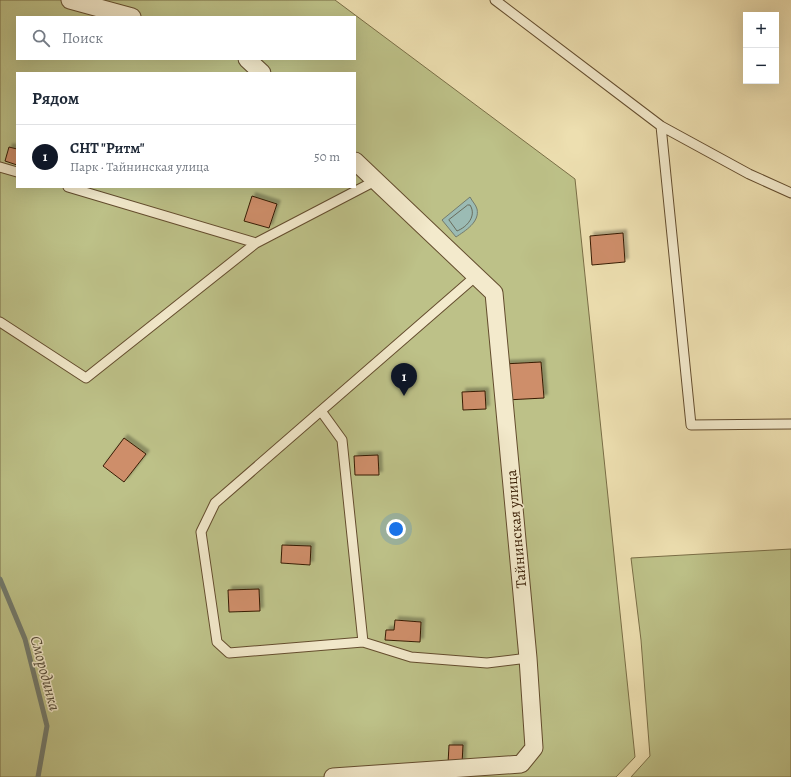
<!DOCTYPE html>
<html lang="ru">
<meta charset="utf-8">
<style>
body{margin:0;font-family:Alegreya,serif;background:#f6f6f7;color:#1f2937}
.controls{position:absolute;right:12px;top:12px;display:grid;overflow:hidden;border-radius:0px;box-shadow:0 4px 16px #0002}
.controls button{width:36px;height:36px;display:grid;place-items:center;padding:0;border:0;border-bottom:1px solid #e0e1e3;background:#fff;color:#1f2937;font:20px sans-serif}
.you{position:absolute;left:396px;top:529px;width:14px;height:14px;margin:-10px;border:3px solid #fff;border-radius:50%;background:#1a73e8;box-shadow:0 0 0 6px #1a73e833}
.badge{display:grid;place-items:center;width:26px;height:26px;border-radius:50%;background:#111827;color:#fff;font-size:13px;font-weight:700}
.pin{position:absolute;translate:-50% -33px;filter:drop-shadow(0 1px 2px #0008)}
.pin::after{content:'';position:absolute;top:21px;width:14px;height:12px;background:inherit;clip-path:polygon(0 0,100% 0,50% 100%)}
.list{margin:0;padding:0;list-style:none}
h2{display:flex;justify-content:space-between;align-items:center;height:52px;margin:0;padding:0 16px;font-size:17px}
h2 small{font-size:13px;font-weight:400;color:#747a83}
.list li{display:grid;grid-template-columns:26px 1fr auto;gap:12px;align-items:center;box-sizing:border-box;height:64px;padding:0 16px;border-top:1px solid #e0e1e3}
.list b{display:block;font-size:15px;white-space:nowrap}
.list p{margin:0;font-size:13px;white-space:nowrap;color:#747a83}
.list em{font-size:13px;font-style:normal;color:#747a83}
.icon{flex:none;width:22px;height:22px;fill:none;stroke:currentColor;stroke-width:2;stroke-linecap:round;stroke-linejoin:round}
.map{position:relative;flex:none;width:791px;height:777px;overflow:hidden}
.search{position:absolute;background:#fff;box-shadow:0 4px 16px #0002;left:16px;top:16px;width:340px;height:44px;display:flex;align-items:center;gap:10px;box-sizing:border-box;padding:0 14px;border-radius:0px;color:#747a83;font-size:15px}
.panel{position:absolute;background:#fff;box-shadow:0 4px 16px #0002;left:16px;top:72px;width:340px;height:116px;border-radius:0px}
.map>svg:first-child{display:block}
.green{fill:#bdc188;stroke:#7a6e46;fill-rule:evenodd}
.water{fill:#9bbbb4;stroke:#737b6d}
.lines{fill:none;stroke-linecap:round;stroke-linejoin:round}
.shore{stroke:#696c5c;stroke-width:1}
.stream{stroke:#737b6d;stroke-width:5}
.building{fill:#ce8e6a;stroke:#371c03;filter:url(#shadow)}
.service-casing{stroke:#644d2e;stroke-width:11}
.minor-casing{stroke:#644d2e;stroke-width:19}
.service{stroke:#f3eacc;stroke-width:9}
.minor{stroke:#f3eacc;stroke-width:17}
.labels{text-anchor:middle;stroke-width:3;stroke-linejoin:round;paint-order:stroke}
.street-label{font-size:15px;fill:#371c03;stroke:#f3eacc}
.water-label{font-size:16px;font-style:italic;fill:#554c38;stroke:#f3eacc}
</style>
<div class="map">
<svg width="791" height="777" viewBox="0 0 791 777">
<defs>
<filter id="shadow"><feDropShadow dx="3.5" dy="-3.5" stdDeviation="1" flood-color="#0004"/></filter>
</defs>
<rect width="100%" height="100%" fill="#eddfb0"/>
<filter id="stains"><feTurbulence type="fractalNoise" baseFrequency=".005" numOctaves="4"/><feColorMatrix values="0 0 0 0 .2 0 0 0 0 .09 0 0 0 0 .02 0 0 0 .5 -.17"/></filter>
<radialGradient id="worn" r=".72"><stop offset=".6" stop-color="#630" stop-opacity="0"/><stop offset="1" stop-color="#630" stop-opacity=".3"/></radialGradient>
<path class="green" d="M 0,0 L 335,0 L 575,179 L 635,757 L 616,777 L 0,777 ZM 17,17 L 355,17 L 355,59 L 17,59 ZM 17,73 L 355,73 L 355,187 L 17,187 Z
M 791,549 L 791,777 L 631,777 L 650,756 L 641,640 L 631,558 Z"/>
<path class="water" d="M 470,197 C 472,201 476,205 477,209 C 480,222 465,231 456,237 L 442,220 Z"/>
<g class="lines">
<path class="shore" d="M 468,205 L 470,205 C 477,216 467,227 457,231 L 449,220 Z"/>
<path class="stream" d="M 0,579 L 25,639 L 47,726 L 38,777"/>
</g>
<path class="building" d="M 9,147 L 17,149 L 17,165 L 5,161 Z
M 252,196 L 277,204 L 269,228 L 244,221 Z
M 623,233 L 625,262 L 592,265 L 590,236 Z
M 541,362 L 544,398 L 506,400 L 503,364 Z
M 485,391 L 486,409 L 463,410 L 462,392 Z
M 124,438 L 146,454 L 124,482 L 103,466 Z
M 378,455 L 379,475 L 355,475 L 354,456 Z
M 282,545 L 311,546 L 310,565 L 281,563 Z
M 259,589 L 260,611 L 229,612 L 228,590 Z
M 395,620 L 421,622 L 420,642 L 385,640 L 386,630 L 394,630 Z
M 449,745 L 463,745 L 462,764 L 448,764 Z"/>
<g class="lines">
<g class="service-casing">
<path id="service" d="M 495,0 L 661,126 L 749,174 L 791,193
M 661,126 L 691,425 L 791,424
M 0,167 L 17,172
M 68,187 L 256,243 L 375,181
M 476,276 L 215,503 L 201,532 L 217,642 L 229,653 L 363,642 L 411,657 L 487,663 L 528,658
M 0,322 L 86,378 L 256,243
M 321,411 L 342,440 L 363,642"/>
</g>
<g class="minor-casing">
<path id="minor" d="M 70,0 L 132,17
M 247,59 L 262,73
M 333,777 L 521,764 L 534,748 L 528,658 L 494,293 L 355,161"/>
</g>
<use href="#service" class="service"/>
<use href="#minor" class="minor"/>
</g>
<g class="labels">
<g class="street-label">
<text transform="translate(516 529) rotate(-95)" y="5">Тайнинская улица</text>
</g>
<g class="water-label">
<text transform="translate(46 673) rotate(75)" y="6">Смородинка</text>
</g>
</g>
<rect width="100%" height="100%" filter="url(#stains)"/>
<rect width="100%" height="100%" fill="url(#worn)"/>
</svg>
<div class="controls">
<button>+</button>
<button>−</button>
</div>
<div class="you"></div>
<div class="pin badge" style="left:404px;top:396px">1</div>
<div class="search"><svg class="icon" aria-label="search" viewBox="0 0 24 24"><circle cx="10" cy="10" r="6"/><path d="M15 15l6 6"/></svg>Поиск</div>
<section class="panel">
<h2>Рядом<small></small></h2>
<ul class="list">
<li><span class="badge">1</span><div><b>СНТ &quot;Ритм&quot;</b><p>Парк · Тайнинская улица</p></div><em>50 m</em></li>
</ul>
</section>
</div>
